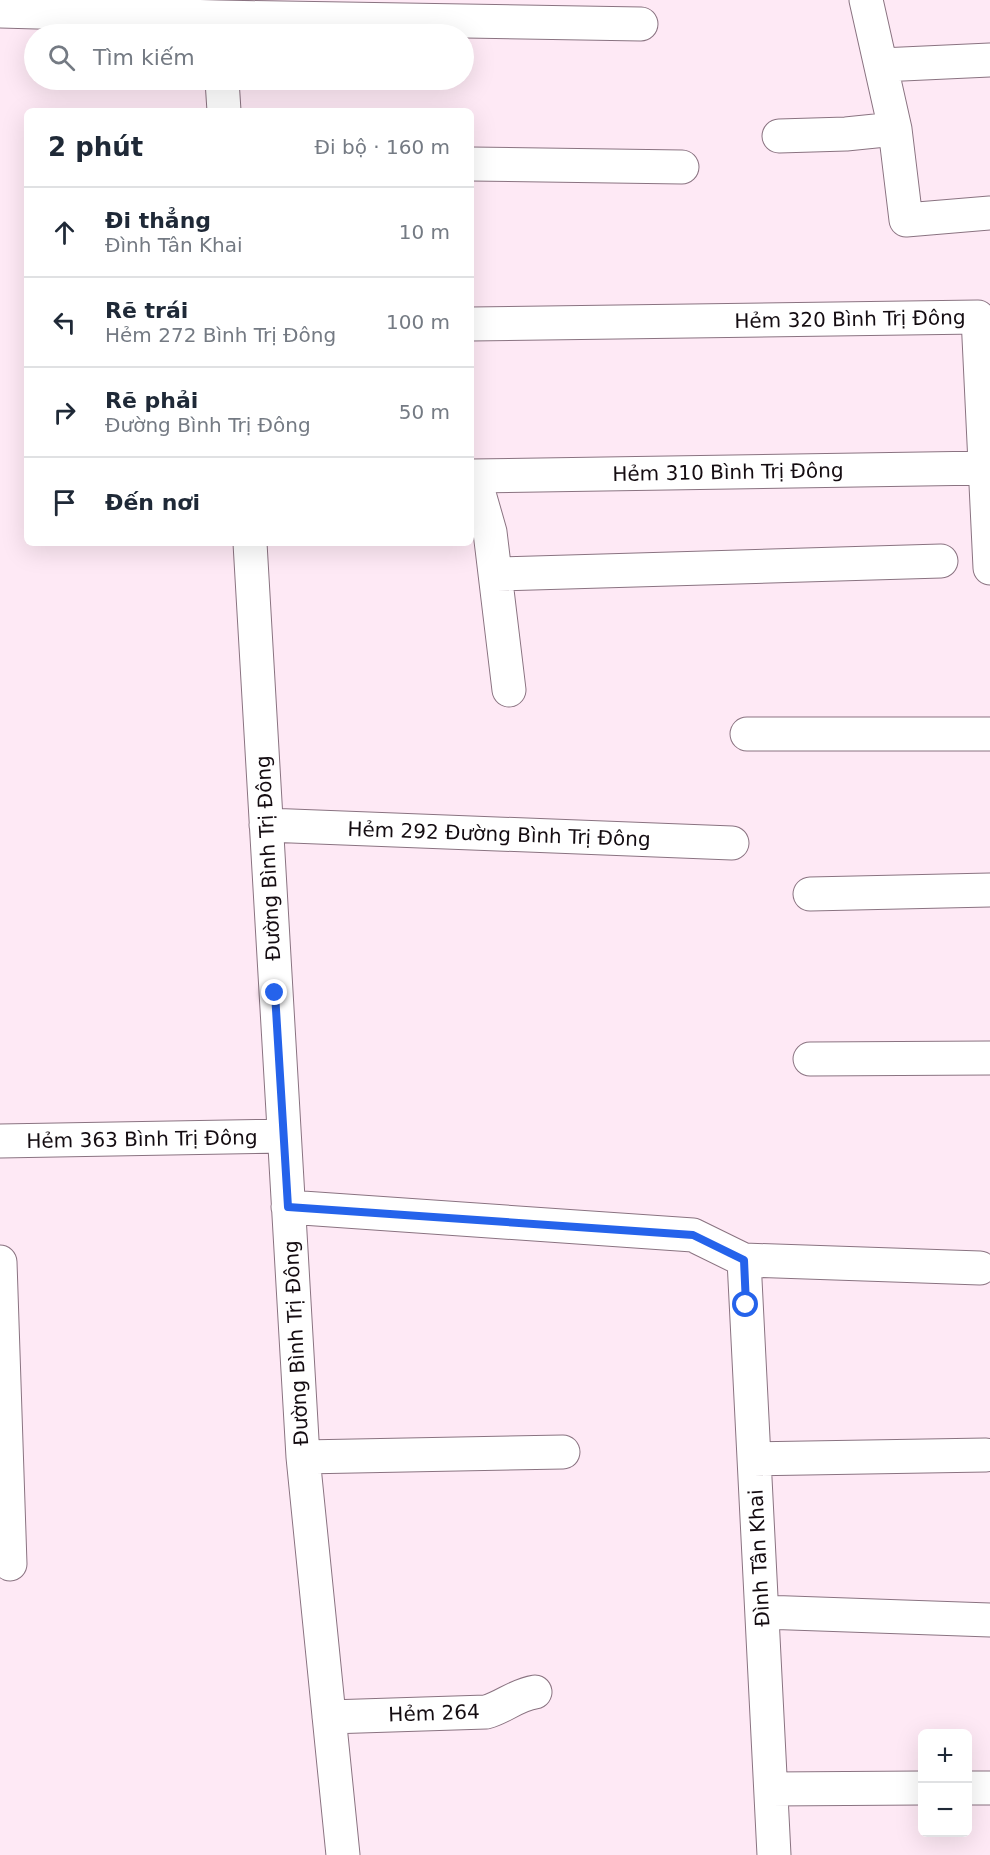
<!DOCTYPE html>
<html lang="vi">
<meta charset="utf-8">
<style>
body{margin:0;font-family:"DejaVu Sans",sans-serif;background:#f6f6f7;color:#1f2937}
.controls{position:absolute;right:18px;bottom:18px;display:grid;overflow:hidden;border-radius:9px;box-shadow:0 6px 24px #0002}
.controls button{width:54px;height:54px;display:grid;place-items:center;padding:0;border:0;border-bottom:2px solid #e0e1e3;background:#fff;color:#1f2937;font:30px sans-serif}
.stop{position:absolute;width:18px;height:18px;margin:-14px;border:4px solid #2563eb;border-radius:50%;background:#fff}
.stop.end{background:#2563eb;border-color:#fff;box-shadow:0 2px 6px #0008}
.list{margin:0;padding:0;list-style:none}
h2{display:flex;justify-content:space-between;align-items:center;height:78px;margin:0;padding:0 24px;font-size:26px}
h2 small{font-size:20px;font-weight:400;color:#747a83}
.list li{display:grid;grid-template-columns:39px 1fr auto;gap:18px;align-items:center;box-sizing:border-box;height:90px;padding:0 24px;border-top:2px solid #e0e1e3}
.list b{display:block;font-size:22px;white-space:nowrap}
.list p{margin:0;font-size:20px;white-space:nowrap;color:#747a83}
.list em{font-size:20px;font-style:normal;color:#747a83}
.icon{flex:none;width:33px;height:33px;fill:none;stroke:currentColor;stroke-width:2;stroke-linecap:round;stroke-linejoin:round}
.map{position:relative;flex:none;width:990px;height:1855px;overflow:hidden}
.search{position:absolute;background:#fff;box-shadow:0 6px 24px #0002;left:24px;top:24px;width:450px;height:66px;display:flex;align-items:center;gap:15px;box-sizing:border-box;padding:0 21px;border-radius:33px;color:#747a83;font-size:22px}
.panel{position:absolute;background:#fff;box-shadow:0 6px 24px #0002;left:24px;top:108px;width:450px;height:438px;border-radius:9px}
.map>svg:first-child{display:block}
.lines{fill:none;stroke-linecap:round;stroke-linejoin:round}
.minor-casing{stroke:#8a7381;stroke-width:35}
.minor{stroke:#fff;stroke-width:33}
.route{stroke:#2563eb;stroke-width:8}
.labels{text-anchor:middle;stroke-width:4.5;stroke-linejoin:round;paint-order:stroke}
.street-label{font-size:20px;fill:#140c11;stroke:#fff}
</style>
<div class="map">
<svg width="990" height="1855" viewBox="0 0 990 1855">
<rect width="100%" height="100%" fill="#fee9f5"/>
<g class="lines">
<g class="minor-casing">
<path id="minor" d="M 866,0 L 895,129 L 906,220 L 990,213
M 0,11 L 218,17 L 641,24
M 881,65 L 990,60
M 222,80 L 224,111
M 779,136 L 846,134 L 895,129
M 471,164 L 682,167
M 471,324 L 978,317 L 990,568
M 471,476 L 986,468
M 474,476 L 490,532 L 509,690
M 250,543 L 303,1457 L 343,1855
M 497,574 L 941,561
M 747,734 L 990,734
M 266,825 L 732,843
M 810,894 L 990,890
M 810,1059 L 990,1058
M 0,1141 L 283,1136
M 288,1207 L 693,1235 L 744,1260 L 980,1268
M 744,1260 L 774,1855
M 0,1262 L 10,1564
M 303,1457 L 563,1452
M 754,1459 L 986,1455
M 762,1612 L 990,1620
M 329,1717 L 486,1712 C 504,1707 516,1695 535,1692
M 968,1788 L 990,1788
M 771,1789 L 922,1788"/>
</g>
<use href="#minor" class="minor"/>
</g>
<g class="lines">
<path class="route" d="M 275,993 L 288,1207 L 693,1235 L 744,1260 L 746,1305"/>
</g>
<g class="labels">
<g class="street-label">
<text transform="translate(850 319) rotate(-1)" y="7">Hẻm 320 Bình Trị Đông</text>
<text transform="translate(728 472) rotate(-1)" y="7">Hẻm 310 Bình Trị Đông</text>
<text transform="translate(499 834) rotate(2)" y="7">Hẻm 292 Đường Bình Trị Đông</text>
<text transform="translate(268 858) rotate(-93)" y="7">Đường Bình Trị Đông</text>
<text transform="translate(142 1139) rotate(-1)" y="7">Hẻm 363 Bình Trị Đông</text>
<text transform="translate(296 1343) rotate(-93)" y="7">Đường Bình Trị Đông</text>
<text transform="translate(759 1558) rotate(-93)" y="7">Đình Tân Khai</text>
<text transform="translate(434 1713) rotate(-2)" y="7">Hẻm 264</text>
</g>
</g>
</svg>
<div class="controls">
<button>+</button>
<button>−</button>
</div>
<div class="stop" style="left:746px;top:1305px"></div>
<div class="stop end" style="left:275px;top:993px"></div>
<div class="search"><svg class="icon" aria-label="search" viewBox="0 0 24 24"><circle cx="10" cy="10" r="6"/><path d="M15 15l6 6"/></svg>Tìm kiếm</div>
<section class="panel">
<h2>2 phút<small>Đi bộ · 160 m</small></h2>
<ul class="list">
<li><svg class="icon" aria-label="ahead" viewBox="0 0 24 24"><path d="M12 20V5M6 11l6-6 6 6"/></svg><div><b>Đi thẳng</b><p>Đình Tân Khai</p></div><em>10 m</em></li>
<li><svg class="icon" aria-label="left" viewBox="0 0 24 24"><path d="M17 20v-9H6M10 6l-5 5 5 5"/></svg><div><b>Rẽ trái</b><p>Hẻm 272 Bình Trị Đông</p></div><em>100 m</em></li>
<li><svg class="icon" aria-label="right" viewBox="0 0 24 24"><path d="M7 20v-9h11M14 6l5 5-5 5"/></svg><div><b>Rẽ phải</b><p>Đường Bình Trị Đông</p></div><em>50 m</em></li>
<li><svg class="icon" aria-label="arrive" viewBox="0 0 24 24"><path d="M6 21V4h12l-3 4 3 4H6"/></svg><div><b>Đến nơi</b></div></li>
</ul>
</section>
</div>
